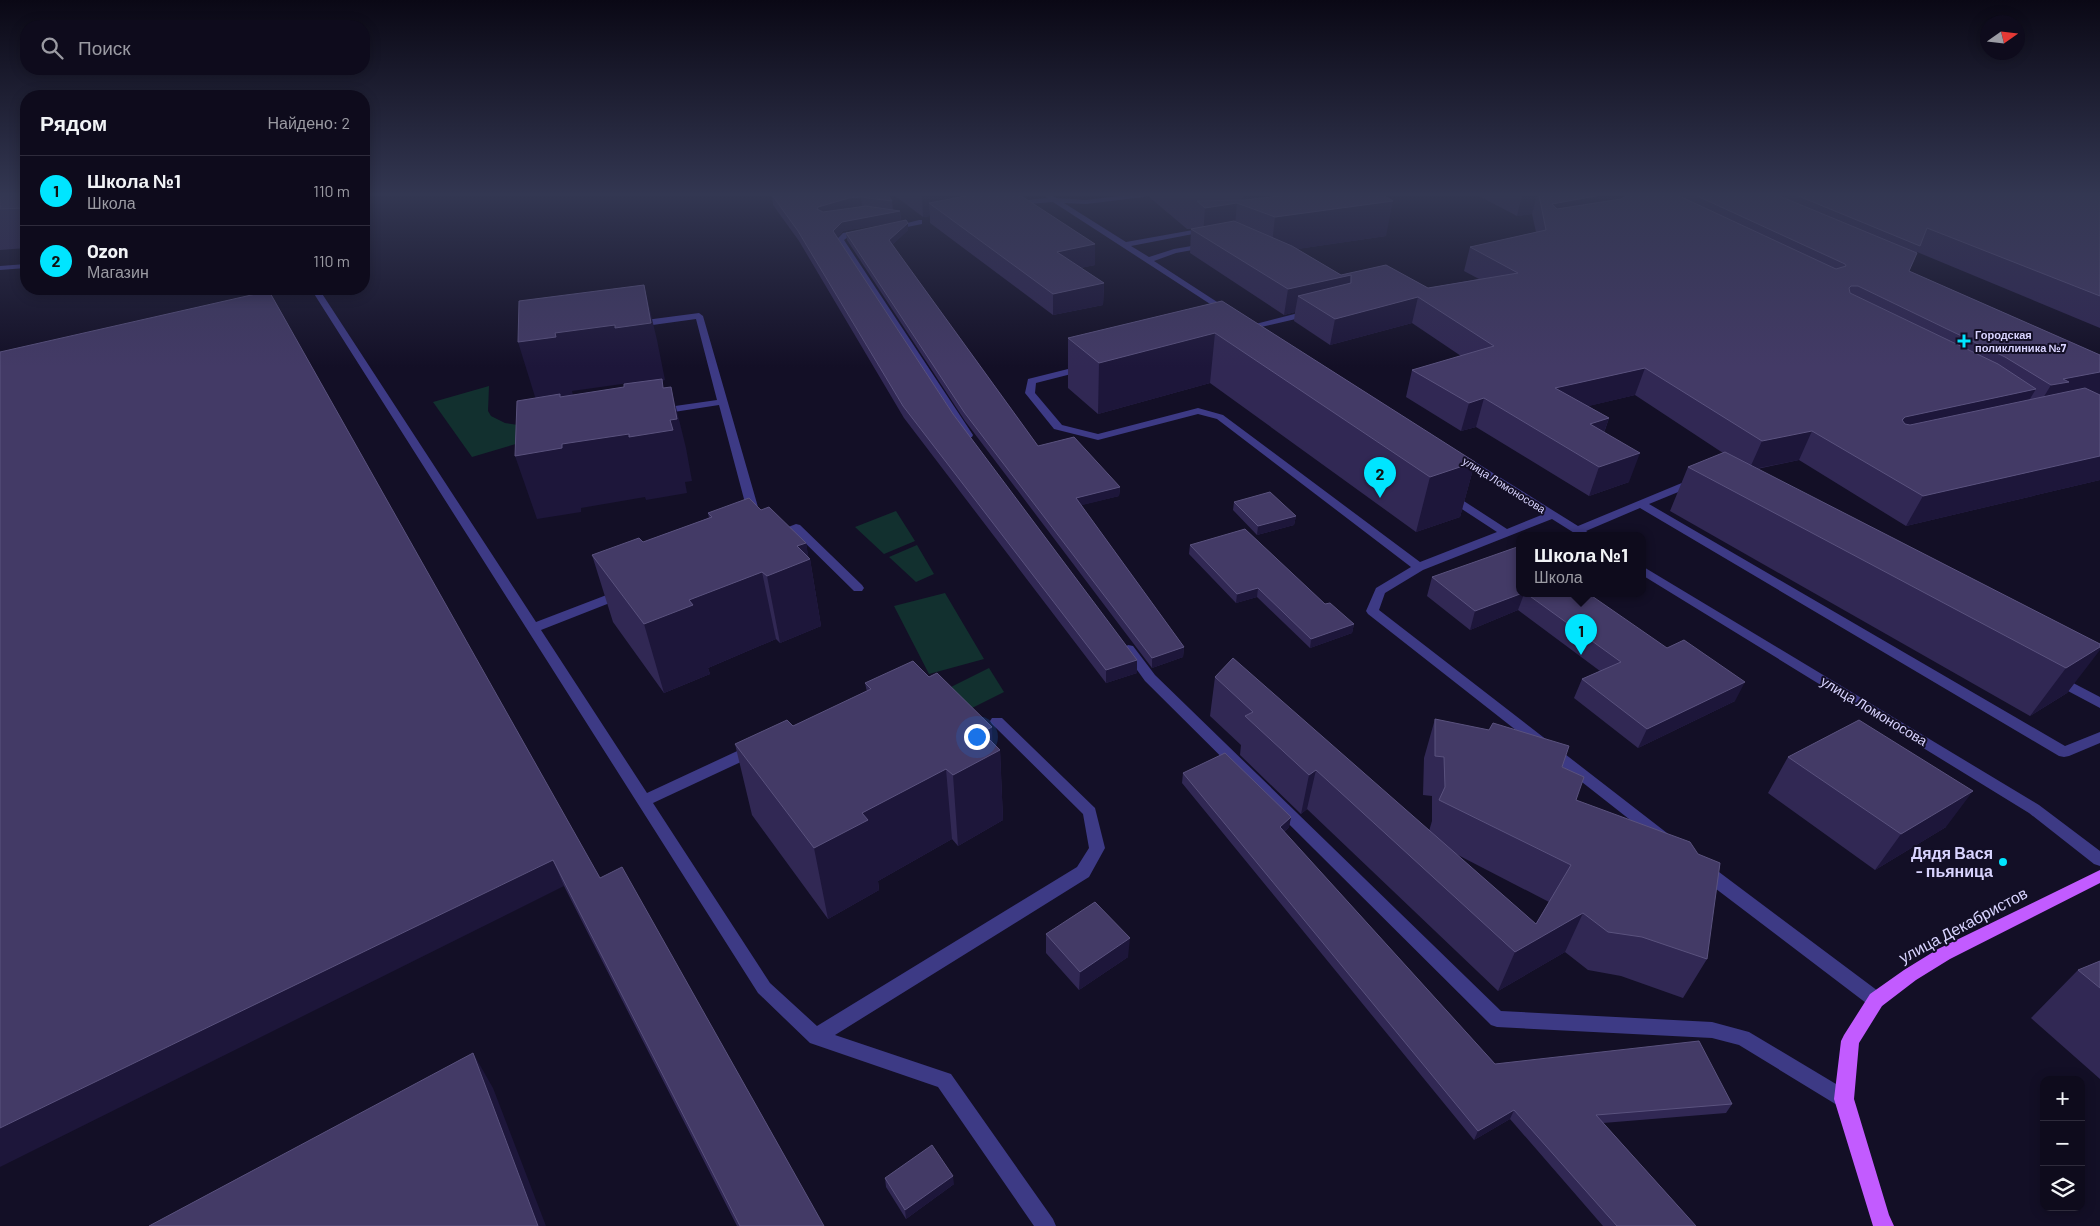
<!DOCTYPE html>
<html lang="ru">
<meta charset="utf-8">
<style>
body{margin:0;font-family:Barlow,sans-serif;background:#1c1929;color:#f1f3f6}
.controls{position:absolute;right:15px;bottom:15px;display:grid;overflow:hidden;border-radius:10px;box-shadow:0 2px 12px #0003}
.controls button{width:45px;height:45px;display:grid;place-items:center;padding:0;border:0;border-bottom:1px solid #2e2b3b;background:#0e0b1c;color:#f1f3f6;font:25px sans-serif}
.compass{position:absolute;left:1980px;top:15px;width:45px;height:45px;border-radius:50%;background:#0e0b1c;box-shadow:0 2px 12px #0003;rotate:76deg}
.you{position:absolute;left:976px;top:736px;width:18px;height:18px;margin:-12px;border:4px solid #fff;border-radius:50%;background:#1a73e8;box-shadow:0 0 0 8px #1a73e833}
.badge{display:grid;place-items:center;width:32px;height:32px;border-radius:50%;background:#00e5ff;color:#111;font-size:16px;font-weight:700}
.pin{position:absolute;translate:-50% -41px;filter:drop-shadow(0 1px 2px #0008)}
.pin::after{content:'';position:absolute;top:26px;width:18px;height:15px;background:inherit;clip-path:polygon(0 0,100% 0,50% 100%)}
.popup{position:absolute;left:1516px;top:532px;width:130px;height:65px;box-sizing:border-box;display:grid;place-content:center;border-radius:10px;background:#0e0b1c;filter:drop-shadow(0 1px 4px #0005);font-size:16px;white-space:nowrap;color:#9b9ba3}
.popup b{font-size:19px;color:#f1f3f6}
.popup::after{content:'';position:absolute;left:50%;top:100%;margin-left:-10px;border:10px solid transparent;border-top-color:#0e0b1c}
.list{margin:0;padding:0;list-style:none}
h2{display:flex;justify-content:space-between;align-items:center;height:65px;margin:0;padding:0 20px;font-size:21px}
h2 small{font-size:16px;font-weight:400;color:#9b9ba3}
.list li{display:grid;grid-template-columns:32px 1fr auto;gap:15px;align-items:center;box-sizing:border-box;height:70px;padding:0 20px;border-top:1px solid #2e2b3b}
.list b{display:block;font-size:19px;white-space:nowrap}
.list p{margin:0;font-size:16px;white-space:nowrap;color:#9b9ba3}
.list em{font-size:16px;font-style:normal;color:#9b9ba3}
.icon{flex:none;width:28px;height:28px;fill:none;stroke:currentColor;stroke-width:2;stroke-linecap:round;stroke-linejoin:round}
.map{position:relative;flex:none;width:2100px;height:1226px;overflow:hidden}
.search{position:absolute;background:#0e0b1c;box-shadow:0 2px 12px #0003;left:20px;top:20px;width:350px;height:55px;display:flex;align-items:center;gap:12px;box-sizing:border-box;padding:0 18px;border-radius:20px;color:#9b9ba3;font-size:19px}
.panel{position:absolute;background:#0e0b1c;box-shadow:0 2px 12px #0003;left:20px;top:90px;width:350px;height:205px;border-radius:20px}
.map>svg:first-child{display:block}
.green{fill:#12302f}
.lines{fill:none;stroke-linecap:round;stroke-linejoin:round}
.minor{fill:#3d3a85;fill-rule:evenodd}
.major{fill:#c25bff;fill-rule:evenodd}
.wall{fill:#312854;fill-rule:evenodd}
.shaded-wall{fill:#1d163a;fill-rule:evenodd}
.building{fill:#433a66;stroke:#5a527e}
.poi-dot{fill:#00e5ff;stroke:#130f26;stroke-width:2}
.labels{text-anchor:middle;stroke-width:4;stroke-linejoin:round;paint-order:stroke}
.far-poi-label{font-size:11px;font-weight:bold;fill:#d9d4ff;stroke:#130f26;text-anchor:start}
.far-street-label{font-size:11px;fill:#d9d4ff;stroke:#130f26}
.street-label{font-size:14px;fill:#d9d4ff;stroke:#130f26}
.near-poi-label{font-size:16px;font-weight:bold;fill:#d9d4ff;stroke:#130f26;text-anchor:end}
.near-street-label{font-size:16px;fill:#d9d4ff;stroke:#130f26}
</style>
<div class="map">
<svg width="2100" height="1226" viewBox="0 0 2100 1226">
<rect width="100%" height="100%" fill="#130f26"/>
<path class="green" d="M 489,386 L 488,411 L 491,416 L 505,423 L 525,426 L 536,438 L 472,457 L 433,402 Z
M 896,511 L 915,541 L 884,554 L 855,527 Z
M 917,545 L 934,574 L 916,582 L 889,557 Z
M 945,593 L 984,659 L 929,674 L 894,606 Z
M 989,668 L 1004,692 L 960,714 L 939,693 Z"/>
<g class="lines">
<path class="minor" d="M 1044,195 L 1052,195 L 1056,198 L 1086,200 L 1127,195 L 1147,195 L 1144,197 L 1086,204 L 1064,203 L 1126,242 L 1193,230 L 1211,230 L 1212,232 L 1208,234 L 1193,234 L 1131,246 L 1149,257 L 1174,249 L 1209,243 L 1209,247 L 1176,253 L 1154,261 L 1231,311 L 1224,313 L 1053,202 L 1015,205 L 1012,203 L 1015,201 L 1048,198 Z
M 919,220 L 922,220 L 922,224 L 892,230 L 888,228 Z
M 862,230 L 866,232 L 865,234 L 848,237 L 844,240 L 973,435 L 972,437 L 968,438 L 963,435 L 836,240 L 843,233 Z
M 26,264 L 26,268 L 0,270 L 0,266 Z
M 311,289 L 319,289 L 536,622 L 617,591 L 625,591 L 627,594 L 625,597 L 541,630 L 647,793 L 748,746 L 753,745 L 758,746 L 760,750 L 758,754 L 653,803 L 770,983 L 817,1026 L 1077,867 L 1089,848 L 1083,814 L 992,724 L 990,721 L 992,718 L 1002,718 L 1095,808 L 1105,848 L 1089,877 L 835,1035 L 951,1074 L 1053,1219 L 1056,1226 L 1034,1226 L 938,1087 L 810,1043 L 758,993 Z
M 1310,310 L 1314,313 L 1313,315 L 1244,331 L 1240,328 Z
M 699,313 L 703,316 L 760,514 L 758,516 L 750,516 L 748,514 L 719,405 L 661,414 L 656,411 L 661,408 L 717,400 L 696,319 L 638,327 L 634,324 L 638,321 Z
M 1084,365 L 1089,368 L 1087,370 L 1036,383 L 1035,393 L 1062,425 L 1098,434 L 1198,408 L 1223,415 L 1420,562 L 1497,532 L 1445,498 L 1444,496 L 1445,494 L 1453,494 L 1507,529 L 1544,514 L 1456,459 L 1455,457 L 1456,455 L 1464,455 L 1578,526 L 1689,480 L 1697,480 L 1700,483 L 1699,485 L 1693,486 L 1649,504 L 2065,746 L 2100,732 L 2100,743 L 2069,756 L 2064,757 L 2059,756 L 1640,508 L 1586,531 L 1593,536 L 1579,536 L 1552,519 L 1423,570 L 1385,593 L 1379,610 L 1667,833 L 1670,837 L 1667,841 L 1662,843 L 1657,841 L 1368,614 L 1366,611 L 1376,588 L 1411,567 L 1217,419 L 1198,414 L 1098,440 L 1054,429 L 1025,393 L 1028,379 Z
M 796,524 L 800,525 L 862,585 L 864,588 L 862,591 L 854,591 L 794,532 L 777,538 L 771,535 L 773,533 Z
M 1642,566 L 2039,805 L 2100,851 L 2100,866 L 2094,864 L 2029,813 L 1642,575 Z
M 1128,645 L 1133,646 L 1155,675 L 1501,1011 L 1712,1022 L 1749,1032 L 1851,1093 L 1854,1099 L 1851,1105 L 1844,1108 L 1837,1105 L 1739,1045 L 1712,1038 L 1497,1027 L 1491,1025 L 1145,681 L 1122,649 Z
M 2056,674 L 2100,697 L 2100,708 L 2051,682 L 2049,679 L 2051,676 Z
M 1705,865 L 1711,866 L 1882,994 L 1885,1000 L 1882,1006 L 1876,1008 L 1870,1006 L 1699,876 L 1697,871 L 1699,866 Z"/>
<path class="major" d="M 2100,870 L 2100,883 L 1950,959 L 1916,980 L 1882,1006 L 1859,1043 L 1854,1099 L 1889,1215 L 1894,1226 L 1873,1226 L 1834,1099 L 1841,1041 L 1844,1035 L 1870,994 L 1904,970 L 1938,949 Z"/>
</g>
<path class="wall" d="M 0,195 L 26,195 L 26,248 L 0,250 Z
M 772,195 L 888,195 L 892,201 L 893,210 L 900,211 L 901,221 L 843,231 L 837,238 L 953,414 L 1137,673 L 1106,683 L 904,418 L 799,241 L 773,205 ZM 862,206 L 841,210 L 850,207 Z
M 894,195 L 1020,195 L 1095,265 L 1080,268 L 1104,283 L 1103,305 L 1053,315 L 930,223 L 930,216 L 923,217 Z
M 1148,195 L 1383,195 L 1386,236 L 1297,249 L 1341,275 L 1428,288 L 1479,279 L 1464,271 L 1470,247 L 1536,232 L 1532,214 L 1517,216 L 1477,195 L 2100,195 L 2100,328 L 1917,252 L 1909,271 L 2100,355 L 2100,480 L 1906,526 L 1799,460 L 1757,469 L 2100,644 L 2067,693 L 2030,716 L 1670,511 L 1688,467 L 1723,453 L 1635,395 L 1588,406 L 1609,418 L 1604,433 L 1629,482 L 1589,496 L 1476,427 L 1461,431 L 1406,397 L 1412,370 L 1461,356 L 1412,323 L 1330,345 L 1294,321 L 1295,312 L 1284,315 L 1190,253 L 1191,229 L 1194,229 L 1187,229 L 1148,196 Z
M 908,223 L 908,230 L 892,245 L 1038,446 L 1120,487 L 1119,496 L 1081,505 L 1184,647 L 1183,657 L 1152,668 L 965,421 L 847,240 L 846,233 Z
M 1222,301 L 1475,462 L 1460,517 L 1416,532 L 1210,383 L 1098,414 L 1068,388 L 1068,338 Z
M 0,352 L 600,878 L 824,1226 L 737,1226 L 564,886 Z
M 1234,502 L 1296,516 L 1294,525 L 1257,535 L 1233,510 Z
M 761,510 L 806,543 L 808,557 L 810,559 L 821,626 L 780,643 L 776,639 L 708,668 L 710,674 L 664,693 L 613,622 L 592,555 L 643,542 L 709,518 L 708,513 Z
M 1190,545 L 1325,604 L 1354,624 L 1352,633 L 1310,648 L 1257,597 L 1236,603 L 1189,554 Z
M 1432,577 L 1520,594 L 1589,594 L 1735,701 L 1638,748 L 1574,698 L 1582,679 L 1600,671 L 1518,610 L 1470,630 L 1427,596 Z
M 929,677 L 992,727 L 992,742 L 1000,750 L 1003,820 L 958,846 L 952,839 L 878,881 L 879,890 L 828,919 L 752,815 L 735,744 L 793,726 L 867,692 L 865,683 Z
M 1215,677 L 1429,831 L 1432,821 L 1432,796 L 1423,795 L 1424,758 L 1435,719 L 1562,767 L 1576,800 L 1707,959 L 1683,998 L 1621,976 L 1588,970 L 1565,952 L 1498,991 L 1307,809 L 1301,814 L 1240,755 L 1241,745 L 1210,716 ZM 1456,854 L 1549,902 L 1536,924 Z
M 1788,757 L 1946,827 L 1875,870 L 1768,793 Z
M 1183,773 L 1291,817 L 1289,827 L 1284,832 L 1495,1064 L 1732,1104 L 1726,1113 L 1603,1123 L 1696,1226 L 1603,1226 L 1510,1119 L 1474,1140 L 1182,783 Z
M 1046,934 L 1128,957 L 1079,990 L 1046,953 Z
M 2100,961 L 2100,1079 L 2031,1018 L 2078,970 Z
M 885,1178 L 954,1184 L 906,1219 L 886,1187 Z"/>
<path class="shaded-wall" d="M 922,195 L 1007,195 L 929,203 L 930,216 L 923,217 Z
M 1243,195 L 1355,195 L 1393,201 L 1386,236 L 1271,253 L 1275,217 L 1242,205 Z
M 1522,195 L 1537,195 L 1532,214 L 1517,216 Z
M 1601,195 L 1642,195 L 1545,227 L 1552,204 Z
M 861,197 L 862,206 L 850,207 L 819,216 L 817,209 L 818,207 L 849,198 Z
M 1237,203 L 1234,237 L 1203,236 L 1205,208 Z
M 900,211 L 901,221 L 843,231 L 834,241 L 833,231 L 842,222 Z
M 908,223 L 908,230 L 890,247 L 889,240 Z
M 1095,244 L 1095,265 L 1057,273 L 1057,252 Z
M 1351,275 L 1347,301 L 1298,296 L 1295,312 L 1284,315 L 1288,289 Z
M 1104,283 L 1103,305 L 1053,315 L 1053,294 Z
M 644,285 L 657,340 L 665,380 L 662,381 L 672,420 L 671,387 L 686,448 L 692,481 L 685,482 L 687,493 L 646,500 L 645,497 L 581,508 L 581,512 L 537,519 L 515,456 L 536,400 L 518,342 L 555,333 L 615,325 ZM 629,383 L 630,386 L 574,442 L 561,397 L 573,395 L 572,391 Z
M 1418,297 L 1412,323 L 1330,345 L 1335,319 Z
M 1215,333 L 1210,383 L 1098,414 L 1099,363 Z
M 1645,368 L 1635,395 L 1547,416 L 1555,388 Z
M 2100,372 L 2100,396 L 2034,413 L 2051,385 L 2063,379 Z
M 2036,389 L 2019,417 L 1890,445 L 1905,417 Z
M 1484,398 L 1476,427 L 1461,431 L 1469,403 Z
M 1609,418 L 1599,446 L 1590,424 Z
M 1812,431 L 1799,460 L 1749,470 L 1762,441 Z
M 1640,453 L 1629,482 L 1589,496 L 1599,467 Z
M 2100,456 L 2100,480 L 1906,526 L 1923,496 Z
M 1475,462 L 1460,517 L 1416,532 L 1430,477 Z
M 1120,487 L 1119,496 L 1075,507 L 1076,498 Z
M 1296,516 L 1294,525 L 1257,535 L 1258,526 Z
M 806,543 L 809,559 L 810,559 L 821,626 L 780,643 L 767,576 L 797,546 Z
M 762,572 L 776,639 L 708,668 L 710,674 L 664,693 L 644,624 L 689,600 Z
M 1258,588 L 1257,597 L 1236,603 L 1237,594 Z
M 1520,594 L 1524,594 L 1518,610 L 1470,630 L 1475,611 Z
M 1354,624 L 1352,633 L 1310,648 L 1311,639 Z
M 1184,647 L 1183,657 L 1152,668 L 1152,658 Z
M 2100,647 L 2100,650 L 2067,693 L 2030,716 L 2066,668 Z
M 1137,660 L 1137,673 L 1106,683 L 1106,670 Z
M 1745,682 L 1735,701 L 1638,748 L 1647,729 Z
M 992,727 L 993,754 L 1000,750 L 1003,820 L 958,846 L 953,775 L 982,732 Z
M 946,769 L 952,839 L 878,881 L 879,890 L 828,919 L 814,848 L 862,813 Z
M 1316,770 L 1307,809 L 1301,814 L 1309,775 Z
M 1973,791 L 1946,827 L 1875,870 L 1901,834 Z
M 1291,817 L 1289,827 L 1278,837 L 1280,827 Z
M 553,860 L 564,886 L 0,1167 L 0,1128 Z
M 1583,913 L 1565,952 L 1498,991 L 1515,952 Z
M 1130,938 L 1128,957 L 1079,990 L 1080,972 Z
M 473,1053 L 493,1088 L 546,1226 L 538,1226 Z
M 1514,1110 L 1510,1119 L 1474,1140 L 1478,1131 Z
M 953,1176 L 954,1184 L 906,1219 L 905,1210 Z"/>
<path class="building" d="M 0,195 L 26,195 L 26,208 L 0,209 Z
M 772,195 L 888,195 L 892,201 L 861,197 L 849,198 L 818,207 L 817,209 L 823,212 L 866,206 L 900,211 L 842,222 L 833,231 L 953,414 L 1137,660 L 1106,670 L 903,406 L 798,231 Z
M 971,195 L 1020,195 L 1095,244 L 1057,252 L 1104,283 L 1053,294 L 929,203 Z
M 1288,195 L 1383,195 L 1393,201 L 1275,217 L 1237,203 L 1205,208 L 1197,201 L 1244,200 Z
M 1539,195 L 1601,195 L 1552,204 L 1557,209 L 1621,199 L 1628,195 L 1677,195 L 1836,269 L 1846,266 L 1845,264 L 1695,195 L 1777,195 L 1917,253 L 1909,271 L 2100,355 L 2100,372 L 2063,379 L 2069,382 L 2051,385 L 2005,357 L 1858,286 L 1851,286 L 1849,288 L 1850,293 L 1998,364 L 2036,389 L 1905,417 L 1902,420 L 1905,424 L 1910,425 L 2085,388 L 2100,395 L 2100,456 L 1923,496 L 1812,431 L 1762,441 L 1645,368 L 1555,388 L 1609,418 L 1590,424 L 1640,453 L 1599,467 L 1484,398 L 1469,403 L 1412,370 L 1494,346 L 1418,297 L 1335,319 L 1298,296 L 1351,283 L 1351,275 L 1288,289 L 1191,229 L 1234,221 L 1292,246 L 1341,275 L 1386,265 L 1428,288 L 1518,273 L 1470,247 L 1546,230 Z
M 1796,195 L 2100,195 L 2100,296 L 1927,228 L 1920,246 Z
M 906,220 L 908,223 L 889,240 L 1038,446 L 1074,437 L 1120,487 L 1076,498 L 1184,647 L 1152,658 L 964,412 L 846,233 Z
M 644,285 L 651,323 L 615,328 L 615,325 L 555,333 L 556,337 L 518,342 L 519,301 Z
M 269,291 L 600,878 L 622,867 L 824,1226 L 740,1226 L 553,860 L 0,1128 L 0,352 Z
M 1222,301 L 1475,462 L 1430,477 L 1215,333 L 1099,363 L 1068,338 Z
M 662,379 L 663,388 L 671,387 L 677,419 L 670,420 L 673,430 L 629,437 L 629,434 L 562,444 L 562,448 L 515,456 L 517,401 L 560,394 L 560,397 L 624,387 L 624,384 Z
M 1725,452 L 2100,644 L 2100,647 L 2066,668 L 1688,467 Z
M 1270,492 L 1296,516 L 1258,526 L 1234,502 Z
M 749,498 L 761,510 L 769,507 L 806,543 L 797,546 L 810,559 L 767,576 L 762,572 L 689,600 L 693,605 L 644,624 L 592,555 L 639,538 L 643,542 L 712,517 L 708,513 Z
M 1245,529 L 1325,604 L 1330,603 L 1354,624 L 1311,639 L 1258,588 L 1237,594 L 1190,545 Z
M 1520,546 L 1520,594 L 1475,611 L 1432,577 Z
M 1527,594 L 1589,594 L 1667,648 L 1684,640 L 1745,682 L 1647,729 L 1582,679 L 1621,662 Z
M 1233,658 L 1536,924 L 1571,865 L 1439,800 L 1445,787 L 1444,757 L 1435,756 L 1435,719 L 1489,730 L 1493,723 L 1569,746 L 1562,767 L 1584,777 L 1576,800 L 1690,842 L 1698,854 L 1720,863 L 1707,959 L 1642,937 L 1608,932 L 1583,913 L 1515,952 L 1316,770 L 1309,775 L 1245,716 L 1253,712 L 1215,677 Z
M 913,661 L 929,677 L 937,673 L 992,727 L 982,732 L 1000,750 L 953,775 L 946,769 L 862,813 L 868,820 L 814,848 L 735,744 L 787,720 L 793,726 L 871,689 L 865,683 Z
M 1859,720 L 1973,791 L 1901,834 L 1788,757 Z
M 1225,753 L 1291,817 L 1280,827 L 1495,1064 L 1699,1041 L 1732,1104 L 1596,1115 L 1696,1226 L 1617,1226 L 1514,1110 L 1478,1131 L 1183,773 Z
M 1095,902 L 1130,938 L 1080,972 L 1046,934 Z
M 2100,961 L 2100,988 L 2078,970 Z
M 473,1053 L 538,1226 L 149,1226 Z
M 932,1145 L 953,1176 L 905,1210 L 885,1178 Z"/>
<linearGradient id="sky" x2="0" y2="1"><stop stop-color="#0a0815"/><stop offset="0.53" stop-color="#333752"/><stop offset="1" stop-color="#333752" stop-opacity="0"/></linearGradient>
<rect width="2100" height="367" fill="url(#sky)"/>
<g class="poi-dot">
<path d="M1961.5 333.5h5v5h5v5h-5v5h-5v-5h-5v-5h5z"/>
<circle cx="2003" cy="862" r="5"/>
</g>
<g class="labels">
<g class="far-poi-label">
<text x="1975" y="339">Городская<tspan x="1975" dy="13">поликлиника №7</tspan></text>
</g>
<g class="far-street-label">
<text transform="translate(1504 485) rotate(32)" y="4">улица Ломоносова</text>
</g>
<g class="street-label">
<text transform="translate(1874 711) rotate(31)" y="5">улица Ломоносова</text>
</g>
<g class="near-poi-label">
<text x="1993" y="859">Дядя Вася<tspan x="1993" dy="18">- пьяница</tspan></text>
</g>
<g class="near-street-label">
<text transform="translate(1963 925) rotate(-28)" y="6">улица Декабристов</text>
</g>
</g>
</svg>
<div class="controls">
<button>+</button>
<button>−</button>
<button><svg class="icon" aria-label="layers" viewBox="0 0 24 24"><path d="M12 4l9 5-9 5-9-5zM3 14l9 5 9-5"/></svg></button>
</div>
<svg class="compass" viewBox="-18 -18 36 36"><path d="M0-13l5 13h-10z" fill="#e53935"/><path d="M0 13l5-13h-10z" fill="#9b9ba3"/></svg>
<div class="you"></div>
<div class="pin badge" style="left:1581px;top:655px">1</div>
<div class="popup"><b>Школа №1</b>Школа</div>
<div class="pin badge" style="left:1380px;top:498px">2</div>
<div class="search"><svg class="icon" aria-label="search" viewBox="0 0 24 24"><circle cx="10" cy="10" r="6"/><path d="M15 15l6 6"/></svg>Поиск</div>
<section class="panel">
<h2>Рядом<small>Найдено: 2</small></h2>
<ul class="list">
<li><span class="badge">1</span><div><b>Школа №1</b><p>Школа</p></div><em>110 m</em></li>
<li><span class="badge">2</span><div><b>Ozon</b><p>Магазин</p></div><em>110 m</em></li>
</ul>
</section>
</div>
